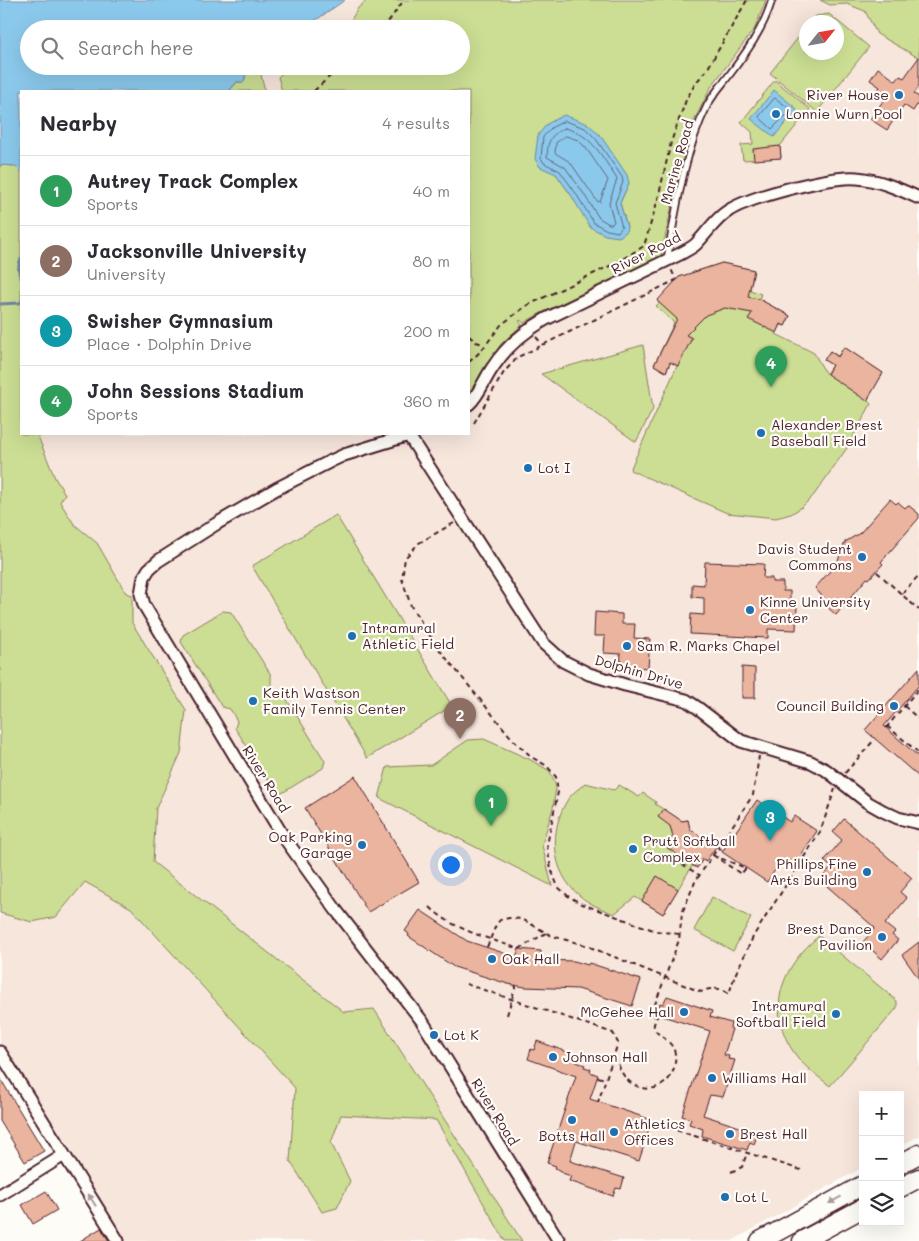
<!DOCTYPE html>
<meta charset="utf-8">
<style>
body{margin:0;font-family:Mali,sans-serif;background:#f2f2f3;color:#2b2b33}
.controls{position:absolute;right:15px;bottom:15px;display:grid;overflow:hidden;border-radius:0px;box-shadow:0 5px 20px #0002}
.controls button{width:45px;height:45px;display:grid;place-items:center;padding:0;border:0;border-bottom:1px solid #e1e1e2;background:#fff;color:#2b2b33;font:25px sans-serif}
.compass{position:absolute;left:799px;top:15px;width:45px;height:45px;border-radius:50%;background:#fff;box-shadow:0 5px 20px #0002;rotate:59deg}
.you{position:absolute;left:450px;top:864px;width:18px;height:18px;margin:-12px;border:4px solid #fff;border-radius:50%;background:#1a73e8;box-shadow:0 0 0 8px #1a73e833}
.badge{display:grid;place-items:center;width:32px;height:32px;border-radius:50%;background:#2563eb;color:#fff;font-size:16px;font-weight:700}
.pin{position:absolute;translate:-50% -41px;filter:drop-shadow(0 1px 2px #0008)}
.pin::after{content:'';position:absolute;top:26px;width:18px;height:15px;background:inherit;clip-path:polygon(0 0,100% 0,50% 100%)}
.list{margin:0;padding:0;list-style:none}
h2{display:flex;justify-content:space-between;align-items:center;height:65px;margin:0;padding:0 20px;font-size:21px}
h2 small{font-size:16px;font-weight:400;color:#7c7c81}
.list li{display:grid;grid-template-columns:32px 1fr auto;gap:15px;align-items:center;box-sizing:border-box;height:70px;padding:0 20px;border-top:1px solid #e1e1e2}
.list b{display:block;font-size:19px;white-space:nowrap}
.list p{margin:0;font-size:16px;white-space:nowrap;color:#7c7c81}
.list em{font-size:16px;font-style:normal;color:#7c7c81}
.icon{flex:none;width:28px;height:28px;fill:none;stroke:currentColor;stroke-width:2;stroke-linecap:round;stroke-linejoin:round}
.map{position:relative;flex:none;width:919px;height:1241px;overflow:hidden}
.search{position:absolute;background:#fff;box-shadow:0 5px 20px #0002;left:20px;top:20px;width:450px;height:55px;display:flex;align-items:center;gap:12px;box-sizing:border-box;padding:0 18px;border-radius:28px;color:#7c7c81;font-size:19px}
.panel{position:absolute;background:#fff;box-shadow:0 5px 20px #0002;left:20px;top:90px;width:450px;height:345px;border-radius:0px}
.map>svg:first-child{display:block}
.built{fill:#f7e6dc;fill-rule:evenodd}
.green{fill:#cbde93;stroke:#8a7e5f;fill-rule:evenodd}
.water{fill:#8bc9ec;stroke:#71859f}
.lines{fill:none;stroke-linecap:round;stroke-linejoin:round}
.shore{stroke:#646378;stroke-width:1}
.stream{stroke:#71859f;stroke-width:3}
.building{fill:#eab49e;stroke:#4a1f2b}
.service-casing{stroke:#4a1f2b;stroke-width:9}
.minor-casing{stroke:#4a1f2b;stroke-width:15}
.primary-casing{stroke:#4a1f2b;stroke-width:21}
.path{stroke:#4a1f2b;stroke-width:2;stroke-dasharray:5 4;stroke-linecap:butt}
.service{stroke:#fdfcf7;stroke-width:5.5}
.minor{stroke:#fdfcf7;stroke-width:11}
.primary{stroke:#fdfcf7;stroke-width:18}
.oneway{fill:#ac999b}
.poi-dot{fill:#1f6fb2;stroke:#fdfcf7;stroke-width:2}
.labels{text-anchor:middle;stroke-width:4.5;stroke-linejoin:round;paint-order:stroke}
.poi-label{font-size:14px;fill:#4a1f2b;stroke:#fdfcf7;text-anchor:start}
.street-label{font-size:14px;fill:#4a1f2b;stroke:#fdfcf7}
</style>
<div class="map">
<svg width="919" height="1241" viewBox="0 0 919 1241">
<rect width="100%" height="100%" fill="#fdfcf7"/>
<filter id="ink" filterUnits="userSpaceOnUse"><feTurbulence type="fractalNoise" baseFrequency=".02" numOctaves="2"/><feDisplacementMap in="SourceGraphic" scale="10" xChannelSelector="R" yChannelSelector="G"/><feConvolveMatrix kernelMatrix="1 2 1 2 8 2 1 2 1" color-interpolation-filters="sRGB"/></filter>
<g filter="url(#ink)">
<path class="built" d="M 345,0 L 919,0 L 919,1136 L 900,1146 L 900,1095 L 863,1095 L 863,1167 L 732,1241 L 123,1241 L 0,1044 L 0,165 L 21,172 L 21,434 L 469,434 L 469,91 L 229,91 L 252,66 L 461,66 L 461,29 L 303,29 ZM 806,22 L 836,22 L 836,52 L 806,52 Z"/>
<path class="green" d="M 367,0 L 766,0 L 755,28 L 711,87 L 693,123 L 678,178 L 661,256 L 539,314 L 524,323 L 520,320 L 519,321 L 522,325 L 501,344 L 469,393 L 469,91 L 282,91 L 278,77 L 290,66 L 461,66 L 461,29 L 344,29 L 347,27 L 358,8 ZM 556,174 L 629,183 L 620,203 L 627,227 L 571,195 Z
M 820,0 L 919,0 L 919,58 L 877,34 L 865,11 L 847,4 L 830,5 Z
M 829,14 L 869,47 L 817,112 L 770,73 L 806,28 L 806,52 L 836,52 L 836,22 L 811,22 L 816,16 Z
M 252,66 L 259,66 L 265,91 L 229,91 L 237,82 L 244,82 L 246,73 Z
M 775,80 L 810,109 L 780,146 L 781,158 L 743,160 L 741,145 L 753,144 L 752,132 L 741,122 Z
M 0,165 L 15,166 L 21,172 L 21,434 L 37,434 L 55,478 L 65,494 L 60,502 L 74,524 L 97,543 L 126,593 L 132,595 L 132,623 L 186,710 L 181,753 L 156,808 L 153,862 L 344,1012 L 374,1009 L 522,1241 L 505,1241 L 436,1120 L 341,1115 L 331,1143 L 350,1181 L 337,1208 L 322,1212 L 290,1161 L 295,1088 L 131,908 L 85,882 L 56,917 L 32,922 L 0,913 Z
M 722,263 L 754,270 L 750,290 L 761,294 L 759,299 L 790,316 L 785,326 L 781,325 L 776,334 L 814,353 L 826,374 L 832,365 L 824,360 L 830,351 L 838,356 L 844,347 L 883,373 L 867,400 L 871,404 L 847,448 L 814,495 L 802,507 L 791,514 L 776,518 L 727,513 L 630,470 L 677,366 L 671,362 L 666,372 L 654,365 L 674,323 L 656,306 L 659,303 L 658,301 L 679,277 Z
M 643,345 L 653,409 L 636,442 L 541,374 Z
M 336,515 L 452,706 L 367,758 L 252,566 Z
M 223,611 L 231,612 L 271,675 L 271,684 L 277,694 L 284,695 L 325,761 L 323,768 L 282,793 L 276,792 L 235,728 L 237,721 L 230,709 L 222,707 L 181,642 L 183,635 Z
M 484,739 L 529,759 L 550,771 L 556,787 L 553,808 L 542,845 L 552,886 L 379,798 L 387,767 L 431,765 L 468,740 Z
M 585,783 L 614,790 L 619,785 L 639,797 L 643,793 L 656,802 L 655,804 L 682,821 L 688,820 L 690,831 L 706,861 L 703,859 L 697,868 L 692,866 L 663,914 L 635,897 L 614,914 C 602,909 589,904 580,896 C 550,872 549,829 568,799 C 572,793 580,788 585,783 Z
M 712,897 L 751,918 L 733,951 L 694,930 Z
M 819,936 L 897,1001 L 897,1008 L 830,1086 C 819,1077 807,1069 798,1058 C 764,1015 779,968 819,936 Z"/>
<path class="water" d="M 0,0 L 345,0 L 303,29 L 29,29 L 29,66 L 252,66 L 246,73 L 244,82 L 237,82 L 229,91 L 21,91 L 21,172 L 15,166 L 0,165 Z
M 774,90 L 797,109 L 796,110 L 797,116 L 793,120 L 788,120 L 774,137 L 751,119 Z
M 564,115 L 588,124 L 600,135 L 627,175 L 629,183 L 620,203 L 627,227 L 626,232 L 619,237 L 605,235 L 590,227 L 571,195 L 556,174 L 540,167 L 535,159 L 538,135 L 547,124 Z"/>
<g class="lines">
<path class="shore" d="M 775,98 L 790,109 L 791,113 L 784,117 L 772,129 L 759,117 Z
M 565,121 L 585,128 L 596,139 L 622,177 L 623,182 L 615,203 L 622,227 L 618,232 L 607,230 L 594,223 L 575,192 L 560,171 L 544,163 L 541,158 L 543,137 L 551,128 Z
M 565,128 C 593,135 602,157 617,179 L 609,203 L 614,222 L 612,224 L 609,224 L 599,218 L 580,188 L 565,167 L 547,157 C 548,140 550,135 565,128 Z
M 566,136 L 578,140 L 586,148 L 608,180 L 600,202 L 597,201 L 570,162 L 555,153 L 556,143 Z"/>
<path class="stream" d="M 21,259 C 18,264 18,273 21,278
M 0,304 L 19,303 L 21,302"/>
</g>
<path class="building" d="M 919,57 L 919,86 L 914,94 L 919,97 L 919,102 L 913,111 L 904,105 L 887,130 L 870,119 L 886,97 L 877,91 L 880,87 L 870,80 L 878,68 L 896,81 L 900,76 L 904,78 Z
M 780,146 L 781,158 L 754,160 L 753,149 Z
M 722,263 L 754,270 L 748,297 L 759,299 L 790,316 L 785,326 L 781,324 L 777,333 L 748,319 L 752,313 L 725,308 L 706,315 L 686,335 L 692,338 L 678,366 L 670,362 L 666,372 L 654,365 L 677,319 L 657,301 L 679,277 Z
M 844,347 L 883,373 L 867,401 L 827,374 L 832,365 L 824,360 L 830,351 L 838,357 Z
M 890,499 L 896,504 L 898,502 L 905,508 L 908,505 L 919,514 L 919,518 L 881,562 L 883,564 L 869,579 L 867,578 L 836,615 L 825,605 L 827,602 L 815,588 L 837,563 L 845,542 L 860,533 Z
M 705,562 L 764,564 L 763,578 L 772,578 L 772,582 L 783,582 L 783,591 L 790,591 L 790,606 L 797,607 L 796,630 L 768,629 L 768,638 L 690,634 L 691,614 L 704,615 L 704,598 L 692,597 L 692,584 L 704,585 Z
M 595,612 L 622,614 L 622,624 L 635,624 L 634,638 L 650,639 L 648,668 L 620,666 L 621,654 L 604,653 L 605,636 L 594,636 Z
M 742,667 L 755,668 L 755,698 L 742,698 Z
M 919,668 L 919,685 L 884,726 L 919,757 L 919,777 L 865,730 Z
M 355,776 L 419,882 L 368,912 L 305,808 Z
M 757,800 L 790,822 L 794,816 L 817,831 L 793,867 L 782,860 L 767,882 L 722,852 Z
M 664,809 L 682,821 L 688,820 L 690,829 L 716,847 L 706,861 L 703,859 L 697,868 L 666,847 L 673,836 L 670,826 L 658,817 Z
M 844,819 L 912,878 L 900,892 L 907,898 L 885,924 L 895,932 L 892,935 L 898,940 L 882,959 L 863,942 L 875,928 L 820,880 L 831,867 L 824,861 L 842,840 L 833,832 Z
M 657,876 L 678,889 L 663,914 L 642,901 Z
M 420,910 L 467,941 L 516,957 L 519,949 L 541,951 L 541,960 L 574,961 L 588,965 L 589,963 L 641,980 L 632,1006 L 578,989 L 525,987 L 508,984 L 454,967 L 408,936 L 409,934 L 405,931 Z
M 919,942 L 919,979 L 902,955 Z
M 667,996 L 712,1011 L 710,1017 L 731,1023 L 730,1028 L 732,1029 L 724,1055 L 729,1056 L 728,1059 L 735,1060 L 723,1097 L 710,1095 L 703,1115 L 758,1133 L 754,1144 L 750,1142 L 747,1150 L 702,1136 L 703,1129 L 689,1124 L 691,1119 L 682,1116 L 710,1031 L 656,1014 L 660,1003 L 663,1004 Z
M 537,1041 L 578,1056 L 576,1062 L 585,1065 L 584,1067 L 591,1069 L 590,1072 L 598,1075 L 590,1099 L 652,1120 L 639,1161 L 576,1141 L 570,1161 L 624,1178 L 621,1189 L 616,1188 L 613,1196 L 569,1181 L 571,1176 L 562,1173 L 560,1170 L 555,1168 L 556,1166 L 547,1163 L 576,1076 L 528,1059 L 531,1049 L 534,1050 Z
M 0,1078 L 44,1151 L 25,1162 L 0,1121 Z
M 46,1191 L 57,1210 L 33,1224 L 22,1205 Z
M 101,1228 L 109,1241 L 80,1241 Z"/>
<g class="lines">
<g class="service-casing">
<path id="service" d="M 667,260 C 676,210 684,152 707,106 C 712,96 720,87 727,78 C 746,53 763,30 772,0"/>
</g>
<g class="minor-casing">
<path id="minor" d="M 469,404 C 479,395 485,378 493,367 C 506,347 525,331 546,319 L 680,254 C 685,251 692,248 696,244 C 707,233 715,219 728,211 C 749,197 833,175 857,178 C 880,180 899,189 919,198
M 412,434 L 344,455 L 331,461 L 276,489 L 216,524 L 158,561 L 149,569 L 144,577 L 141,594 L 144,605 L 283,836 L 336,910 L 422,1021 L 559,1241
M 409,436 L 543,643 L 563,661 L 589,674 L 625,685 L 686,700 L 698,708 L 741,741 L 811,762 L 826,770 L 867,802 L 883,811 L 898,818 L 919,823
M 0,1052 L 118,1241
M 0,1195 L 64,1155"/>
</g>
<g class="primary-casing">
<path id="primary" d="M 900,1164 L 919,1154
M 900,1188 L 919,1178
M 760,1241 L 863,1185
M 802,1241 L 863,1208"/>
</g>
<path class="path" d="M 383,29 L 404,0
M 314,91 L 341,66
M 469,336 L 476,342 L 484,344
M 536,337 L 543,345
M 469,362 L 481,351 L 501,325 L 526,306 L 616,263 L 644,246 L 658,199 L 671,142 L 686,100 L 695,84 L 708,68 L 747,0
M 474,423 L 504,372 L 518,357 L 676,280 L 671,269
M 454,523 L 419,543 L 405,558 L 402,579 L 411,606 L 438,648 L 514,741 L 533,758 L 547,766 L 556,777 L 558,792 L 547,845 L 551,869 L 558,887 L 568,896 L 582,904 L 656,931 L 679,934
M 877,572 L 919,610
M 902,594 L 919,575
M 904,706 L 919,719
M 887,726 L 919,753
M 886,728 L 919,688
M 845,773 L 875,739
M 718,847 L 723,851
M 667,854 L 699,875
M 713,855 L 741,874 L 746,868 L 717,857
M 430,907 C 453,930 489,938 519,949 L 546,933
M 487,947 L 496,925 L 500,920 L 509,918 L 522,919 L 552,936 L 585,945 L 701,992 C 711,987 719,987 729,994 L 735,975 L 754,935 L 820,832 L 835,789
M 466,984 L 613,1033 L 618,1043 L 598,1102
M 507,1015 L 516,985
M 613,1058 L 618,1062 C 625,1096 671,1099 675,1062 C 678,1039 656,1038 654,1027 C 653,1024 656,1020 657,1017 L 651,1015 L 679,940 L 682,913 L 695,882 L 753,795 L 759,756
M 598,1077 L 605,1079
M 651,1122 L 801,1170
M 731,1172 L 742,1167 L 747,1153"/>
<use href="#service" class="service"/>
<use href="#minor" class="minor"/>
<use href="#primary" class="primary"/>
</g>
<defs><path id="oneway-solid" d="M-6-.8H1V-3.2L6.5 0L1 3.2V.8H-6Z" transform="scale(1.25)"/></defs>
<g class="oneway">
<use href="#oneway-solid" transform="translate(92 1200) rotate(-122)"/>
<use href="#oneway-solid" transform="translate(835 1200) rotate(151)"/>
</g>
</g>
<g class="poi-dot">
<circle cx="899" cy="95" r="5"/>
<circle cx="776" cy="114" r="5"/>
<circle cx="761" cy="433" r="5"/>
<circle cx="528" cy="468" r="5"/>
<circle cx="862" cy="557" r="5"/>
<circle cx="750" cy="610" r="5"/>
<circle cx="352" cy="636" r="5"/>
<circle cx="627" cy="646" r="5"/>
<circle cx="253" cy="701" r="5"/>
<circle cx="894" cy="706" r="5"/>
<circle cx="362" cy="845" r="5"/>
<circle cx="633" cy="849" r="5"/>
<circle cx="867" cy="872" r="5"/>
<circle cx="882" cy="937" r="5"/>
<circle cx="492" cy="959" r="5"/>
<circle cx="684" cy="1012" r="5"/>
<circle cx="836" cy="1014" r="5"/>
<circle cx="434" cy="1035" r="5"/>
<circle cx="553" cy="1057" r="5"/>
<circle cx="712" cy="1078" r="5"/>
<circle cx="572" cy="1120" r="5"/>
<circle cx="614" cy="1132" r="5"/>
<circle cx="730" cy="1134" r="5"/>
<circle cx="725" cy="1197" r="5"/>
</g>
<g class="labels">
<g class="poi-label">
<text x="889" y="100" text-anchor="end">River House</text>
<text x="786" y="119">Lonnie Wurn Pool</text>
<text x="771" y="430">Alexander Brest<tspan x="771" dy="16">Baseball Field</tspan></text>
<text x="538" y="473">Lot I</text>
<text x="852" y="554" text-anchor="end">Davis Student<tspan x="852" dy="16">Commons</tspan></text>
<text x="760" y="607">Kinne University<tspan x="760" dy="16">Center</tspan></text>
<text x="362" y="633">Intramural<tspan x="362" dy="16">Athletic Field</tspan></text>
<text x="637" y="651">Sam R. Marks Chapel</text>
<text x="263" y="698">Keith Wastson<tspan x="263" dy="16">Family Tennis Center</tspan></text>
<text x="884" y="711" text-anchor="end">Council Building</text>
<text x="352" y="842" text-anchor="end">Oak Parking<tspan x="352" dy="16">Garage</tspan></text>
<text x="643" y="846">Prutt Softball<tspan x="643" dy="16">Complex</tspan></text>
<text x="857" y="869" text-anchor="end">Phillips Fine<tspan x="857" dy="16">Arts Building</tspan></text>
<text x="872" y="934" text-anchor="end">Brest Dance<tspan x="872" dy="16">Pavilion</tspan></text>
<text x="502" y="964">Oak Hall</text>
<text x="826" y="1011" text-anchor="end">Intramural<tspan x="826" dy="16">Softball Field</tspan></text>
<text x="674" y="1017" text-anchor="end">McGehee Hall</text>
<text x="444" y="1040">Lot K</text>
<text x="563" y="1062">Johnson Hall</text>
<text x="722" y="1083">Williams Hall</text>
<text x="624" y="1129">Athletics<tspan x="624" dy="16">Offices</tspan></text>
<text x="740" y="1139">Brest Hall</text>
<text x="572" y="1141" text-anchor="middle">Botts Hall</text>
<text x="735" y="1202">Lot L</text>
</g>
<g class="street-label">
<text transform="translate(677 162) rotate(-74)" y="5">Marine Road</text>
<text transform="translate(646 253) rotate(-27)" y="5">River Road</text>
<text transform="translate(639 672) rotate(16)" y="5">Dolphin Drive</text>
<text transform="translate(266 779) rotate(58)" y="5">River Road</text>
<text transform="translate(495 1112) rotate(58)" y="5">River Road</text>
</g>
</g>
</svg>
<div class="controls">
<button>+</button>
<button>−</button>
<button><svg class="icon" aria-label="layers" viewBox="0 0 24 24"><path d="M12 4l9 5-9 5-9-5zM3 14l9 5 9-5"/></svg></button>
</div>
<svg class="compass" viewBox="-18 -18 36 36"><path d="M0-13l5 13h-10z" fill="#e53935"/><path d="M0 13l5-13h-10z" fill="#7c7c81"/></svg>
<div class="you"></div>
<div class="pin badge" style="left:491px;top:826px;background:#2e9e5b">1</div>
<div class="pin badge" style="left:460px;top:739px;background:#8d6e63">2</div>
<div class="pin badge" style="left:770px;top:841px;background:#0f9aa8">3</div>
<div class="pin badge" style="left:771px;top:387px;background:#2e9e5b">4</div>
<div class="search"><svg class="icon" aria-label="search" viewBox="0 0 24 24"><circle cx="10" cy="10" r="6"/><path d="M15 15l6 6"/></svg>Search here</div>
<section class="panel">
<h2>Nearby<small>4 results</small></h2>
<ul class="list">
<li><span class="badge" style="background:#2e9e5b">1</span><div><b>Autrey Track Complex</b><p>Sports</p></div><em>40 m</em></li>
<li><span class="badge" style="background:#8d6e63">2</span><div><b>Jacksonville University</b><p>University</p></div><em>80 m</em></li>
<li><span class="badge" style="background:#0f9aa8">3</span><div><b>Swisher Gymnasium</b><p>Place · Dolphin Drive</p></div><em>200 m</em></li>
<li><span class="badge" style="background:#2e9e5b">4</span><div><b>John Sessions Stadium</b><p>Sports</p></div><em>360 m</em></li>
</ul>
</section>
</div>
